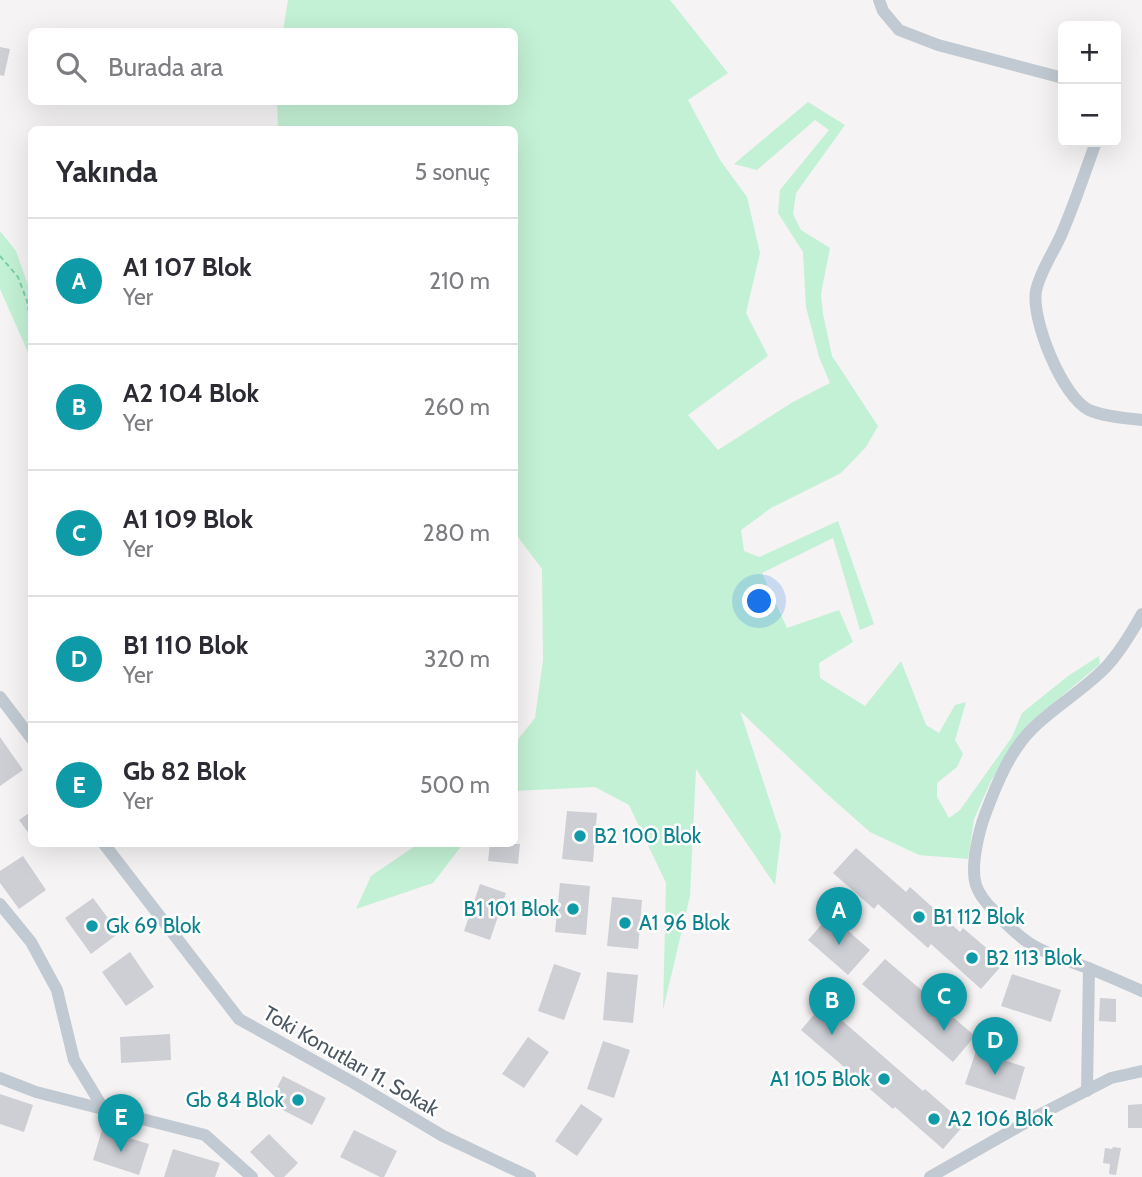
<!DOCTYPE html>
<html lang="tr">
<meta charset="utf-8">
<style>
body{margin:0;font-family:Cabin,sans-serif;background:#f2f2f3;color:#2b2b33}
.controls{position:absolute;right:21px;top:21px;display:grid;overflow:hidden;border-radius:10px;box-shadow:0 7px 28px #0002}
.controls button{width:63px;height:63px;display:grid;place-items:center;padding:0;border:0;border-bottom:2px solid #e1e1e2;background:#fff;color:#2b2b33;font:35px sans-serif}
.you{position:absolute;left:760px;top:602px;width:24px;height:24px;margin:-18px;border:5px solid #fff;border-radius:50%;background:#1a73e8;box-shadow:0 0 0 10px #1a73e833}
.badge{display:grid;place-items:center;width:46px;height:46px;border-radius:50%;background:#0b8043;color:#fff;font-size:23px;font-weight:700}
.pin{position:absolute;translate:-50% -58px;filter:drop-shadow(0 2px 4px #0008)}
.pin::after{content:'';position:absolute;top:37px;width:24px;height:21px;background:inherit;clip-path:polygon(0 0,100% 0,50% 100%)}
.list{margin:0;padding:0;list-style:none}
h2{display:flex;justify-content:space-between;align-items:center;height:91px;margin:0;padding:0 28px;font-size:30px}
h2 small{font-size:23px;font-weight:400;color:#7c7c81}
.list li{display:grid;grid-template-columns:46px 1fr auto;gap:21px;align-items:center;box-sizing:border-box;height:126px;padding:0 28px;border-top:2px solid #e1e1e2}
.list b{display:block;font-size:26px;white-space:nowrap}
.list p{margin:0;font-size:23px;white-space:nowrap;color:#7c7c81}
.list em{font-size:23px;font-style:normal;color:#7c7c81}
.icon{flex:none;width:38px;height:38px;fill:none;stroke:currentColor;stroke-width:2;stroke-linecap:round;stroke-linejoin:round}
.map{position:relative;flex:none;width:1142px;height:1177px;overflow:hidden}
.search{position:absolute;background:#fff;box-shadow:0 7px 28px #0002;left:28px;top:28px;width:490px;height:77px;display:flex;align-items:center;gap:18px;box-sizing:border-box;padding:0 24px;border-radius:10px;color:#7c7c81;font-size:26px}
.panel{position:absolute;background:#fff;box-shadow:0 7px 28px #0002;left:28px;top:126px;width:490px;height:721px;border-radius:10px}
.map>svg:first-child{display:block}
.green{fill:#c3f1d5}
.building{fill:#cdcfd5}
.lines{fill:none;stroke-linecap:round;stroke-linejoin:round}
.path{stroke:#7ad0a6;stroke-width:2;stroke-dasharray:5 3.5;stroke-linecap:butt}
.minor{stroke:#c1cad2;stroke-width:12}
.culture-dot{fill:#0f9aa8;stroke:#fff;stroke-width:2.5}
.labels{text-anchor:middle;stroke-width:5;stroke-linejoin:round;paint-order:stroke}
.culture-label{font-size:21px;fill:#0d838f;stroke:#fff;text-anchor:start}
.street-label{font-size:21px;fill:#4a5661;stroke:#fff}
</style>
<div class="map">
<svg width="1142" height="1177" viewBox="0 0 1142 1177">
<rect width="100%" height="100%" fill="#f5f3f3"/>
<path class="green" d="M 288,0 L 670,0 L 728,73 L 688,100 L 720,160 L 747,197 L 760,253 L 746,313 L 768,356 L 688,415 L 718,450 L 793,402 L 830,383 L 819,357 L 806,307 L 803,252 L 778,213 L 780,190 L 829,130 L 815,120 L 757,170 L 734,164 L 808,102 L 845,125 L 796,193 L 793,214 L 801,230 L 830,248 L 821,294 L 823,314 L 832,356 L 878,426 L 866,447 L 841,473 L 771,508 L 741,530 L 744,551 L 759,557 L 838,521 L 874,624 L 860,630 L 833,538 L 762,573 L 787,628 L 839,610 L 853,642 L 819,663 L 820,678 L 865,706 L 901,661 L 926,725 L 939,733 L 955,705 L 966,702 L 955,740 L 963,754 L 957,767 L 937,783 L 937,797 L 949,818 L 960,810 L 1012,737 L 1022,713 L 1068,676 L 1099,656 L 1100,664 L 1028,724 L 991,781 L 974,819 L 968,859 L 919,855 L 870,832 L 827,794 L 740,711 L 781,835 L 775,885 L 696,769 L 690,896 L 663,1010 L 666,883 L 629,805 L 595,787 L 515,791 L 515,743 L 535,718 L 543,660 L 542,569 L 515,533 L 514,130 L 278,129 L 277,102 L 514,102 L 514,32 L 283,31 Z
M 0,231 L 16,251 L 31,294 L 31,359 L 0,289 Z
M 418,844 L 463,844 L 433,883 L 356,909 L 371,876 Z"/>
<path class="building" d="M 0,47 L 10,49 L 4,76 L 0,75 Z
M 0,737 L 23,770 L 0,786 Z
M 32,811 L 32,838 L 19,820 Z
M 567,811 L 597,813 L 593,862 L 562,859 Z
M 490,844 L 520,844 L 518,864 L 488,861 Z
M 856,848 L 906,892 L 910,887 L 960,932 L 963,928 L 1004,963 L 981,989 L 931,944 L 928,948 L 878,904 L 874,909 L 833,873 Z
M 23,856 L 46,890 L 19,909 L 0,883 L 0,871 Z
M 560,883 L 590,886 L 586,935 L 555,932 Z
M 480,884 L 506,893 L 490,940 L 464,931 Z
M 612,897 L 642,900 L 638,949 L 607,946 Z
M 93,898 L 119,933 L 91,954 L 65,918 Z
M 830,915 L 870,950 L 848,975 L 808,940 Z
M 130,952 L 154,987 L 126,1006 L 102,972 Z
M 885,959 L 975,1036 L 953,1062 L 862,984 Z
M 554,964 L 581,973 L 564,1020 L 538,1011 Z
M 607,972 L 638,975 L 633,1023 L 603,1020 Z
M 1012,974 L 1061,990 L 1051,1022 L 1001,1006 Z
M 1100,998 L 1116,999 L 1116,1022 L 1099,1021 Z
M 823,1004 L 923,1091 L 925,1089 L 965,1124 L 943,1149 L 895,1107 L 893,1109 L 801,1030 Z
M 170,1034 L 171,1060 L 121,1063 L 120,1037 Z
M 528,1037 L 549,1052 L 535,1072 L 534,1071 L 535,1072 L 524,1088 L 502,1074 Z
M 603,1041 L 630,1050 L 614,1098 L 587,1089 Z
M 976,1051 L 1025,1067 L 1015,1100 L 965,1084 Z
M 283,1076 L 326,1098 L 312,1125 L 269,1103 Z
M 0,1094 L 33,1105 L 24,1132 L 0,1124 Z
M 581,1104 L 603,1119 L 577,1156 L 555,1141 Z
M 1142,1104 L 1142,1128 L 1128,1128 L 1128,1105 Z
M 102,1130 L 149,1144 L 139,1175 L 93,1160 Z
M 354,1130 L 397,1151 L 384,1177 L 380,1177 L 340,1157 Z
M 269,1134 L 298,1163 L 284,1177 L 275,1177 L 250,1152 Z
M 1113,1147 L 1121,1148 L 1116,1175 L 1109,1174 L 1110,1164 L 1103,1163 L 1105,1148 L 1112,1149 Z
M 173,1149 L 220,1163 L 215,1177 L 164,1177 Z"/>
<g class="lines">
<path class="path" d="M 0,256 L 18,277 L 27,301 L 32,329"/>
<path class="minor" d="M 879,0 L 883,11 L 899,30 L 938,45 L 1063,78
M 1096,142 C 1085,172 1075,203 1062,233 C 1054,252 1040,271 1036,291 C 1031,320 1063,398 1089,410 C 1105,417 1125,418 1142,420
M 1142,614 C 1132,632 1120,652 1106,667 C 1084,690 1055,706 1032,729 C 1010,751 997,783 986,812 C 979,830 970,866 976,885 C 979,895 987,904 994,911 C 1004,922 1016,934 1029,943 C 1047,955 1068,960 1088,968 C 1106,975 1124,983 1142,991
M 0,697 L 32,739
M 104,844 L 239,1019 L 354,1083 L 443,1136 L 530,1177
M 0,904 L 31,942 L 57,990 L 74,1060 L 103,1108
M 0,1078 L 36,1092 L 205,1135 L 252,1177
M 1087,1091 L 1089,968
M 930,1177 L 1039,1115 L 1111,1078 L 1142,1071"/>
</g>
<g class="culture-dot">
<circle cx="580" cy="836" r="7"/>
<circle cx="573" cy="909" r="7"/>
<circle cx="919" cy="917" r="7"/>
<circle cx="625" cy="923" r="7"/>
<circle cx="92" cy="926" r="7"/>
<circle cx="972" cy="958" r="7"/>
<circle cx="884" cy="1079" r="7"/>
<circle cx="298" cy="1100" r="7"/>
<circle cx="934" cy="1119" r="7"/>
</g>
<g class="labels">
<g class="culture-label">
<text x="594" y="843">B2 100 Blok</text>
<text x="559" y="916" text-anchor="end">B1 101 Blok</text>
<text x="933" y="924">B1 112 Blok</text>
<text x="639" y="930">A1 96 Blok</text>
<text x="106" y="933">Gk 69 Blok</text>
<text x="986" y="965">B2 113 Blok</text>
<text x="870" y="1086" text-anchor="end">A1 105 Blok</text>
<text x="284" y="1107" text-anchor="end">Gb 84 Blok</text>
<text x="948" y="1126">A2 106 Blok</text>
</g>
<g class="street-label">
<text transform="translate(351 1061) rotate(30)" y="7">Toki Konutları 11. Sokak</text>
</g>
</g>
</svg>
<div class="controls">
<button>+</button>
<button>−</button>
</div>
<div class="you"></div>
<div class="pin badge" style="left:839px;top:945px;background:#0f9aa8">A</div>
<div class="pin badge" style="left:832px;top:1035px;background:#0f9aa8">B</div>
<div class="pin badge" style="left:944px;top:1031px;background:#0f9aa8">C</div>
<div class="pin badge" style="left:995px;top:1075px;background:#0f9aa8">D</div>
<div class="pin badge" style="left:121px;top:1152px;background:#0f9aa8">E</div>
<div class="search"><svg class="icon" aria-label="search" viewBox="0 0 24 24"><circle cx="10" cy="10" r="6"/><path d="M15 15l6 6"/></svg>Burada ara</div>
<section class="panel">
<h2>Yakında<small>5 sonuç</small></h2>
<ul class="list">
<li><span class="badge" style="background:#0f9aa8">A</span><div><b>A1 107 Blok</b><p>Yer</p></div><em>210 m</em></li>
<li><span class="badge" style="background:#0f9aa8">B</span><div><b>A2 104 Blok</b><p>Yer</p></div><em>260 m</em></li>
<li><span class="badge" style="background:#0f9aa8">C</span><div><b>A1 109 Blok</b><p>Yer</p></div><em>280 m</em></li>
<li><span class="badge" style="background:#0f9aa8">D</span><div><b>B1 110 Blok</b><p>Yer</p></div><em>320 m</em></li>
<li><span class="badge" style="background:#0f9aa8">E</span><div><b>Gb 82 Blok</b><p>Yer</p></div><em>500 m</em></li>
</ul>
</section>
</div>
